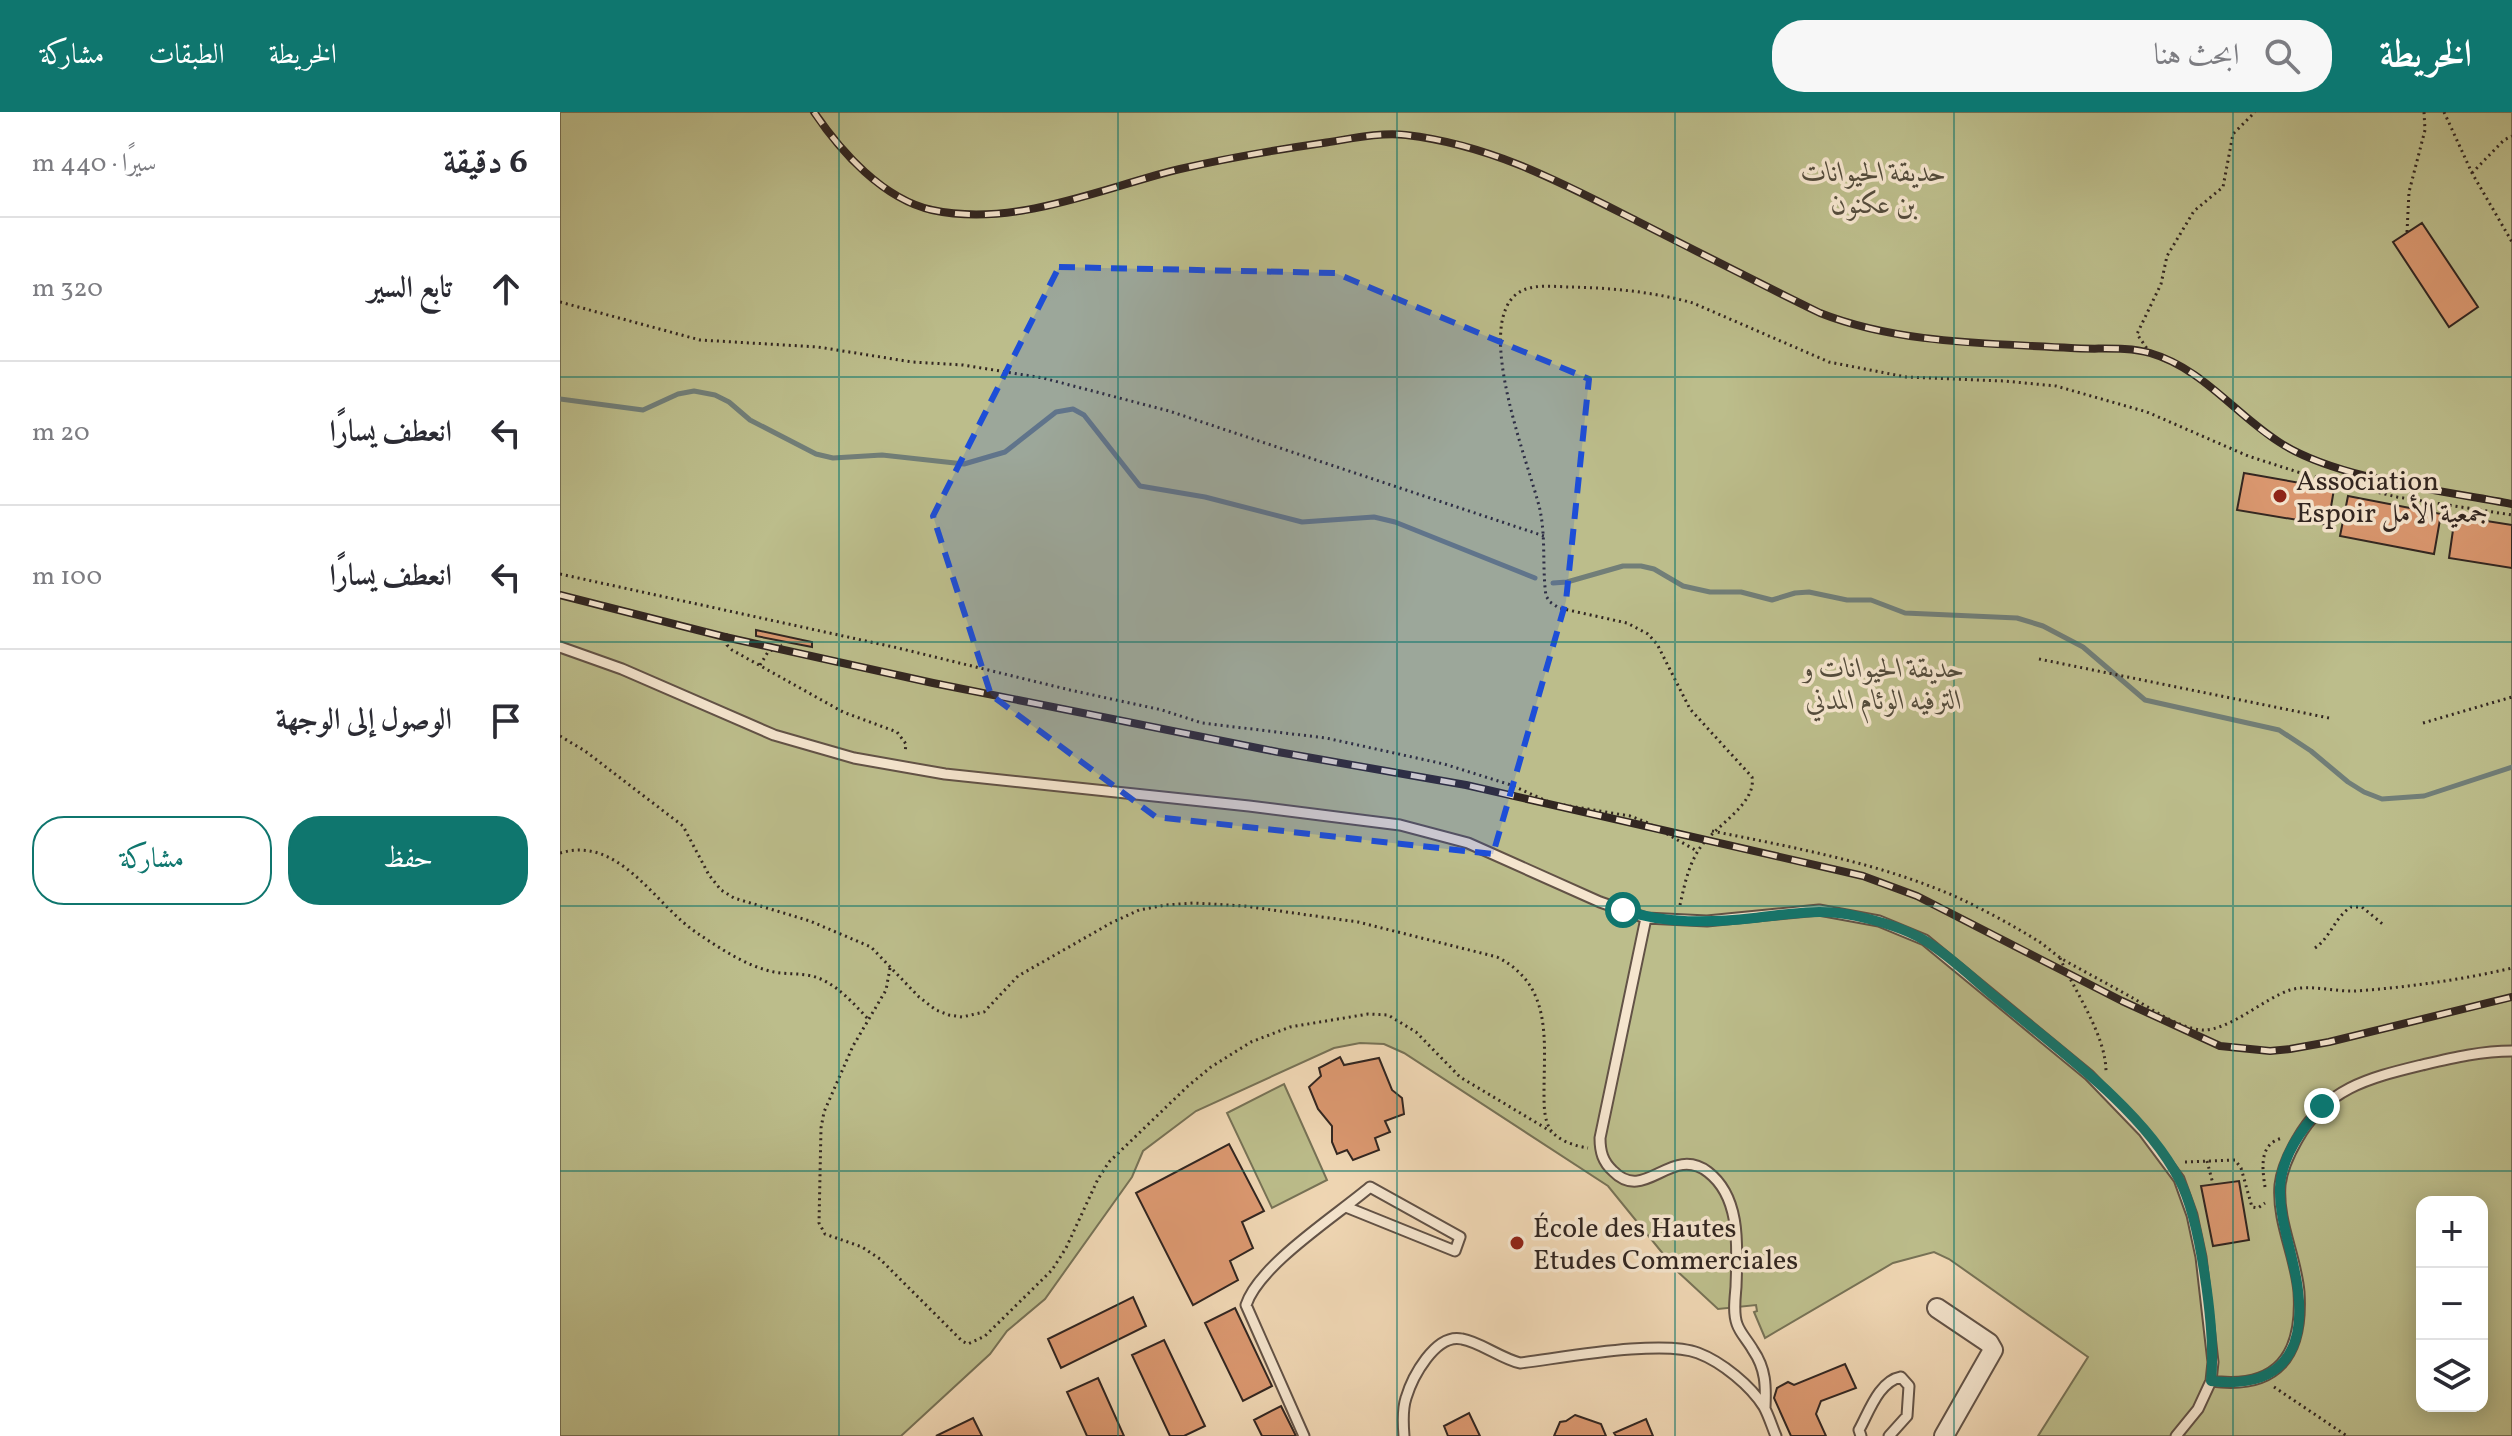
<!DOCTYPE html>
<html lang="ar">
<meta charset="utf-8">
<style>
body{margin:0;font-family:Vollkorn,Amiri,serif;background:#f7f7f7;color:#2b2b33;direction:rtl}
.controls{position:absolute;right:24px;bottom:24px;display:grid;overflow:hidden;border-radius:16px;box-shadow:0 4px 20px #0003}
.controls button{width:72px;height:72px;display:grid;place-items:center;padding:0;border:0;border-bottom:2px solid #e1e1e2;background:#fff;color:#2b2b33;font:40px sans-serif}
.stop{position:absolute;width:24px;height:24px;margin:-18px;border:6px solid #0f766e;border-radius:50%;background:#fff}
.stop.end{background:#0f766e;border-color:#fff;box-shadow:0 2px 8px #0008}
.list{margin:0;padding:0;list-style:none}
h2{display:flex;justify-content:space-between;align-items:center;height:104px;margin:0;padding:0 32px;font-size:34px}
h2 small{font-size:26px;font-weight:400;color:#7c7c81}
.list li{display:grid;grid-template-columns:52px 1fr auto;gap:24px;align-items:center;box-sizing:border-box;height:144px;padding:0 32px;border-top:2px solid #e1e1e2}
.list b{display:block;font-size:30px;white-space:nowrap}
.list em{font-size:26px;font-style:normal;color:#7c7c81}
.actions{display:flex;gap:16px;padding:24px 32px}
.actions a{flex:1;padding:18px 0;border:2px solid #0f766e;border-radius:32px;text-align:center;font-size:28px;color:#0f766e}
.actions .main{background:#0f766e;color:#fff}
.icon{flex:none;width:44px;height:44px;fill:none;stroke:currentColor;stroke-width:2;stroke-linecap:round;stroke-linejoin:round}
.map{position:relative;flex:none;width:1952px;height:1324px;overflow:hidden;direction:ltr}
header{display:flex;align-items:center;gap:48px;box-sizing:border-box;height:112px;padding:0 40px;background:#0f766e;color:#fff}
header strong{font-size:38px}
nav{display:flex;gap:44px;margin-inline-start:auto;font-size:28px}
.search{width:560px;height:72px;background:#f7f7f7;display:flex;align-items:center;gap:20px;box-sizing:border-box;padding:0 28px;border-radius:32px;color:#7c7c81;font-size:30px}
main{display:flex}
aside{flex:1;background:#fff}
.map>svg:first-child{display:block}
.green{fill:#bcbd8b;stroke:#777256;stroke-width:2;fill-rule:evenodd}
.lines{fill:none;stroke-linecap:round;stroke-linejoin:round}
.stream{stroke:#717e78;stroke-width:5}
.building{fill:#db9870;stroke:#322621;stroke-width:2}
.service-casing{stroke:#625246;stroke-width:13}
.minor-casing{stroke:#625246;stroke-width:22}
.path{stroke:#322621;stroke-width:3;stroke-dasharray:2 4;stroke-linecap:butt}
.service{stroke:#f5e5ce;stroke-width:9}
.minor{stroke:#f5e5ce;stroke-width:18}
.rail-casing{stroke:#322621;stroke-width:8}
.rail{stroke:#f5e5ce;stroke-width:5;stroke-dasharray:15;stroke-linecap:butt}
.route{stroke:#0f766e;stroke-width:10}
.marked{fill:#1d4ed8;fill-opacity:0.2;stroke:#1d4ed8;stroke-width:6;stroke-dasharray:16 10;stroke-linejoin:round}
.grid{fill:none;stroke:#0f766e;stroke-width:2;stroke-opacity:0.55}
.poi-dot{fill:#8f2418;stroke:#f5e5ce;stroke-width:3}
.labels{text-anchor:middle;stroke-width:7;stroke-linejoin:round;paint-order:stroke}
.park-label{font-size:28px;font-style:italic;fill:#544c3c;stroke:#f5e5ce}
.poi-label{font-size:28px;fill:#322621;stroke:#f5e5ce;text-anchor:start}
</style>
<header>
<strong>الخريطة</strong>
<div class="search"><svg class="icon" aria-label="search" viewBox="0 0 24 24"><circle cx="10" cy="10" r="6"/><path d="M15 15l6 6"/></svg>ابحث هنا</div>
<nav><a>الخريطة</a><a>الطبقات</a><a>مشاركة</a></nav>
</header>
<main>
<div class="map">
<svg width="1952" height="1324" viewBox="0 0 1952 1324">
<rect width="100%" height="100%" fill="#f0d7b4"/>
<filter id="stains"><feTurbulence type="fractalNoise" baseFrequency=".0025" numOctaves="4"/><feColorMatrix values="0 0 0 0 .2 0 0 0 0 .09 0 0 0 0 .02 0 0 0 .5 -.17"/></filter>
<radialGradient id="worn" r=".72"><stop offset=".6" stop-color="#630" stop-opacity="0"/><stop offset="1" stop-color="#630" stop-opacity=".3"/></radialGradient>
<path class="green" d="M 0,0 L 1952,0 L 1952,1324 L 1478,1324 L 1528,1245 L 1389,1147 L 1374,1140 L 1333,1151 L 1205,1226 L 1194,1200 L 1197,1199 L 1196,1193 L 1158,1197 L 1117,1159 L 1048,1074 L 844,941 L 824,932 L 800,931 L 774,936 L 636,999 L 583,1039 L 572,1065 L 485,1187 L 447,1219 L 430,1242 L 341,1324 L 0,1324 ZM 1862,1090 L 1922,1090 L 1922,1294 L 1862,1294 Z
M 724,972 L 767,1068 L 712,1096 L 667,1001 Z"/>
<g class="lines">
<path class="stream" d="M 0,287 L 83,298 L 118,282 L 134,279 L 155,283 L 169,290 L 190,308 L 256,342 L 273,346 L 322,343 L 404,352 L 445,340 L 496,300 L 513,297 L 524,303 L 580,374 L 645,385 L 742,410 L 814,405 L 835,410 L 975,466
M 993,471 L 1007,470 L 1063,454 L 1081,454 L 1094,457 L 1123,474 L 1150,480 L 1181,480 L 1212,488 L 1235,481 L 1249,480 L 1287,488 L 1311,488 L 1345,501 L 1457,506 L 1483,514 L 1523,535 L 1585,588 L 1719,618 L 1751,639 L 1788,670 L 1804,680 L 1822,687 L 1864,684 L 1952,655"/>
</g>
<path class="building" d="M 1862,111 L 1918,195 L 1889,215 L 1833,130 Z
M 1684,361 L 1774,377 L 1768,413 L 1677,398 Z
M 1788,384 L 1881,402 L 1874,442 L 1780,424 Z
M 1895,404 L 1952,413 L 1952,456 L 1889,446 Z
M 196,518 L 252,530 L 252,535 L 196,524 Z
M 780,945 L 784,953 L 819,946 L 832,978 L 842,986 L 844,1002 L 825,1009 L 830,1020 L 815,1026 L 819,1038 L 793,1048 L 787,1038 L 777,1042 L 772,1030 L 772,1014 L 758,997 L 749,975 L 761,964 L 759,956 Z
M 669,1032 L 704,1099 L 682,1110 L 693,1136 L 670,1149 L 678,1168 L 633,1193 L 576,1081 Z
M 1679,1069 L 1689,1128 L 1653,1134 L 1641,1074 Z
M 573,1185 L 586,1214 L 501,1256 L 488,1227 Z
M 675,1196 L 712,1274 L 683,1289 L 645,1211 Z
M 604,1228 L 645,1314 L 624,1324 L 610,1324 L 572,1243 Z
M 1285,1252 L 1296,1276 L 1261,1289 L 1256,1302 L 1266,1324 L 1231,1324 L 1214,1286 L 1217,1276 L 1228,1270 L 1234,1273 Z
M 538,1266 L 564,1324 L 527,1324 L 507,1280 Z
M 721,1294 L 736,1324 L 702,1324 L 694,1308 Z
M 909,1301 L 920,1324 L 888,1324 L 884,1314 Z
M 1015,1303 L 1041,1312 L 1046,1324 L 994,1324 L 1000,1310 L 1006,1309 Z
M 413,1306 L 422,1324 L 376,1324 Z
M 1086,1307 L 1093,1324 L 1056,1324 L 1054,1321 Z"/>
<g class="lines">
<g class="service-casing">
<path id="service" d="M 0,535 L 62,557 L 214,623 L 294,646 L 385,662 L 689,694 L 840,713 L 908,731 L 1040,790 L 1086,806 L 1147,809 L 1259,798 L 1319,809 L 1365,828 L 1529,963 L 1584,1020 L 1619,1067 L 1632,1103 L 1641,1145 L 1653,1250 L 1651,1269 L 1638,1297 L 1616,1324
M 1086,806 L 1040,1026 C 1040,1040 1043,1050 1053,1059 C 1085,1092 1111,1032 1148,1060 C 1182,1086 1177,1137 1176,1175 C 1175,1187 1173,1201 1177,1212 C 1180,1221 1188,1229 1193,1238 C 1206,1257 1206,1274 1205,1296
M 1651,1269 C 1717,1278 1743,1244 1739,1180 C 1736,1144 1717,1110 1720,1073 C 1722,1056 1729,1042 1737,1028 C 1766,976 1809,966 1862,953 C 1892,946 1921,939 1952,939
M 744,1324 L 686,1193 C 699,1153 776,1104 810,1075 L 900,1125 L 895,1139 L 786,1095
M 844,1324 C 843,1312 842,1298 846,1286 C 852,1266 875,1221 902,1227 C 920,1230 940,1246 960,1251 C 1002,1246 1102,1227 1138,1241 C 1162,1250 1191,1274 1204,1295 C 1209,1304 1212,1315 1216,1324
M 1301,1324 L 1299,1318 C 1309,1300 1319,1269 1341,1265 L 1349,1274 L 1347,1304 L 1329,1324"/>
</g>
<g class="minor-casing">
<path id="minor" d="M 1377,1196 L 1429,1231 L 1433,1238 L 1384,1324"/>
</g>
<path class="path" d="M 1884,0 L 1912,61 L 1952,130
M 1912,61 L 1944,28 L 1952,24
M 1847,120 L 1849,80 L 1865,18 L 1864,0
M 0,190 L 140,228 L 258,235 L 352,250 L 403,253 L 483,266 L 609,299 L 984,424
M 1590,241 L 1577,222 L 1601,172 L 1607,144 L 1634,99 L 1663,75 L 1673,22 L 1695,0
M 0,462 L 338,536 L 510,578 L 602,598 L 642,611 L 766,626 L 884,652 L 951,673 L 991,691 L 1070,704 L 1086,710 L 1137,739
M 166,521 L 167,533 L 172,538 L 283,600 L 337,620 L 346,632 L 345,641
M 1479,547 L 1769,606
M 200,553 L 208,540 L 222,533
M 1863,611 L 1952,585
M 0,624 L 25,639 L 123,714 L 149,763 L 161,778 L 174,786 L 250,809 L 311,835 L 359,885 L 376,898 L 389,903 L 402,905 L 424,900 L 458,864 L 551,811 L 579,798 L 606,793 L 634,791 L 684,794 L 798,810 L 937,845 C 993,873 984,928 984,981 C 984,993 984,1007 990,1017 C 998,1029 1015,1034 1028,1036
M 1152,719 C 1236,736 1325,752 1403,788 C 1428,800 1454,814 1478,829 C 1486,834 1493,841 1502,847 C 1525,860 1548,872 1571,885 C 1592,897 1618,916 1642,918 C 1669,919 1703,887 1730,878 C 1750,872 1775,880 1796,879 C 1849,875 1901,868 1952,856
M 0,741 C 60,723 95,793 137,821 C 161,837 186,854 214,860 C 230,863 247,860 263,868 C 281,877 295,893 309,908
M 1120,793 C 1124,775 1128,755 1138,739 C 1152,715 1197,693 1192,665 L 1130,597 L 1097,532 L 1088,522 L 1067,511 L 999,496 L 990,490 L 986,484 C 982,455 986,427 980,398 C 970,354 912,213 958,181 C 973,171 995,175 1012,175 C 1053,176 1094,180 1133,191 L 1269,250 L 1346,265 L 1444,269 L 1496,274 L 1587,300 L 1688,344 L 1744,362 L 1837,385 L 1952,403
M 1755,836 C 1771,825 1774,806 1791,795 L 1802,795 L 1825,814
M 1500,846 C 1515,880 1546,923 1546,960
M 330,856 L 326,878 L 293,934 L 264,1000 L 261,1016 L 259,1111 L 265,1122 L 302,1135 L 320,1147 L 402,1229 L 408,1232 L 425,1224 L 492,1158 L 506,1136 L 538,1067 L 549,1050 L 628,974 L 651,955 L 691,930 L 730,915 L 808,902 L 828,903 L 856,920 L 900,965 L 992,1020
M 1647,1049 L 1653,1072
M 1625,1050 L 1675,1048 L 1681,1056 L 1692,1095 L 1698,1096 L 1705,1091
M 1705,1075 C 1702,1055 1699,1031 1723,1026
M 1714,1275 L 1787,1324"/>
<use href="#service" class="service"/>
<use href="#minor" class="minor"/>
<g class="rail-casing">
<path id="rail" d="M 254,0 C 281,40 323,87 372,98 C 455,116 541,76 620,57 C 667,46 715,38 763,31 C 790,27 819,20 846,23 C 932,33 1002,71 1077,109 C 1138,140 1199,171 1260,201 C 1339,232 1428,231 1511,236 C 1536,238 1565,234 1590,241 C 1642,256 1675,302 1719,330 C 1775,367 1885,379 1952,392
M 0,483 L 165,525 L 373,571 L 718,640 L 906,673 L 1303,764 L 1357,784 L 1562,889 L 1660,934 L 1710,939 L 1730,937 L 1769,930 L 1952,885"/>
</g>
<use href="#rail" class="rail"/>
</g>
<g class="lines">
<path class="route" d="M 1063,798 C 1105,812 1150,811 1194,806 C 1229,802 1262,796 1296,804 C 1319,809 1344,816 1364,828 C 1392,845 1415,869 1440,889 C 1499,938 1583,998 1619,1067 C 1641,1108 1656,1222 1651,1269 C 1718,1277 1746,1243 1738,1178 C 1734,1143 1719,1110 1720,1075 C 1722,1043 1742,1017 1762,994"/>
</g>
<path class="marked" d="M 499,155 L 775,161 L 1029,267 L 1006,489 L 933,742 L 596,705 L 431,583 L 373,404 Z"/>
<path class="grid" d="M 279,0 L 279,1324M 558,0 L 558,1324M 837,0 L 837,1324M 1115,0 L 1115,1324M 1394,0 L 1394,1324M 1673,0 L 1673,1324M 0,265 L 1952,265M 0,530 L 1952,530M 0,794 L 1952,794M 0,1059 L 1952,1059"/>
<g class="poi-dot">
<circle cx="1720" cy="384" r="8"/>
<circle cx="957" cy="1131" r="8"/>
</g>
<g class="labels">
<g class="park-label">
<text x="1314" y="69">حديقة الحيوانات<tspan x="1314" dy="32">بن عكنون</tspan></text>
<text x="1324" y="565">حديقة الحيوانات و<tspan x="1324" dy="32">الترفيه الوئام المدني</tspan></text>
</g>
<g class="poi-label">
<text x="1736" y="378">Association<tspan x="1736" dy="32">Espoir جمعية الأمل</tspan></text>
<text x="973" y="1125">École des Hautes<tspan x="973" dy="32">Etudes Commerciales</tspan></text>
</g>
</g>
<rect width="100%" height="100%" filter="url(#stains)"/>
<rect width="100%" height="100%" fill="url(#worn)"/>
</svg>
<div class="controls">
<button>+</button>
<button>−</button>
<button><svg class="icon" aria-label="layers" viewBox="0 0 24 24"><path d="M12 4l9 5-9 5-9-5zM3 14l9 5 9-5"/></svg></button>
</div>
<div class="stop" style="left:1063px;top:798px"></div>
<div class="stop end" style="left:1762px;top:994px"></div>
</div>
<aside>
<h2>6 دقيقة<small>سيرًا · 440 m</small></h2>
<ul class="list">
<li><svg class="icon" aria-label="ahead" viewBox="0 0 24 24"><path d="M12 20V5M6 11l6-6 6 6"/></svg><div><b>تابع السير</b></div><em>320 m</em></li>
<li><svg class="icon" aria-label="left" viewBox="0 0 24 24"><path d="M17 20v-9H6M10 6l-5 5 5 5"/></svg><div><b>انعطف يسارًا</b></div><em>20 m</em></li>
<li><svg class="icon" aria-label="left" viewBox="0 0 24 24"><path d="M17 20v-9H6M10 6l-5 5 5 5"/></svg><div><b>انعطف يسارًا</b></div><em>100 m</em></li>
<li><svg class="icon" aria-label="arrive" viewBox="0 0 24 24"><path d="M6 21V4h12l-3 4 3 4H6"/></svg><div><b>الوصول إلى الوجهة</b></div></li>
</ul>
<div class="actions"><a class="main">حفظ</a><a>مشاركة</a></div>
</aside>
</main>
